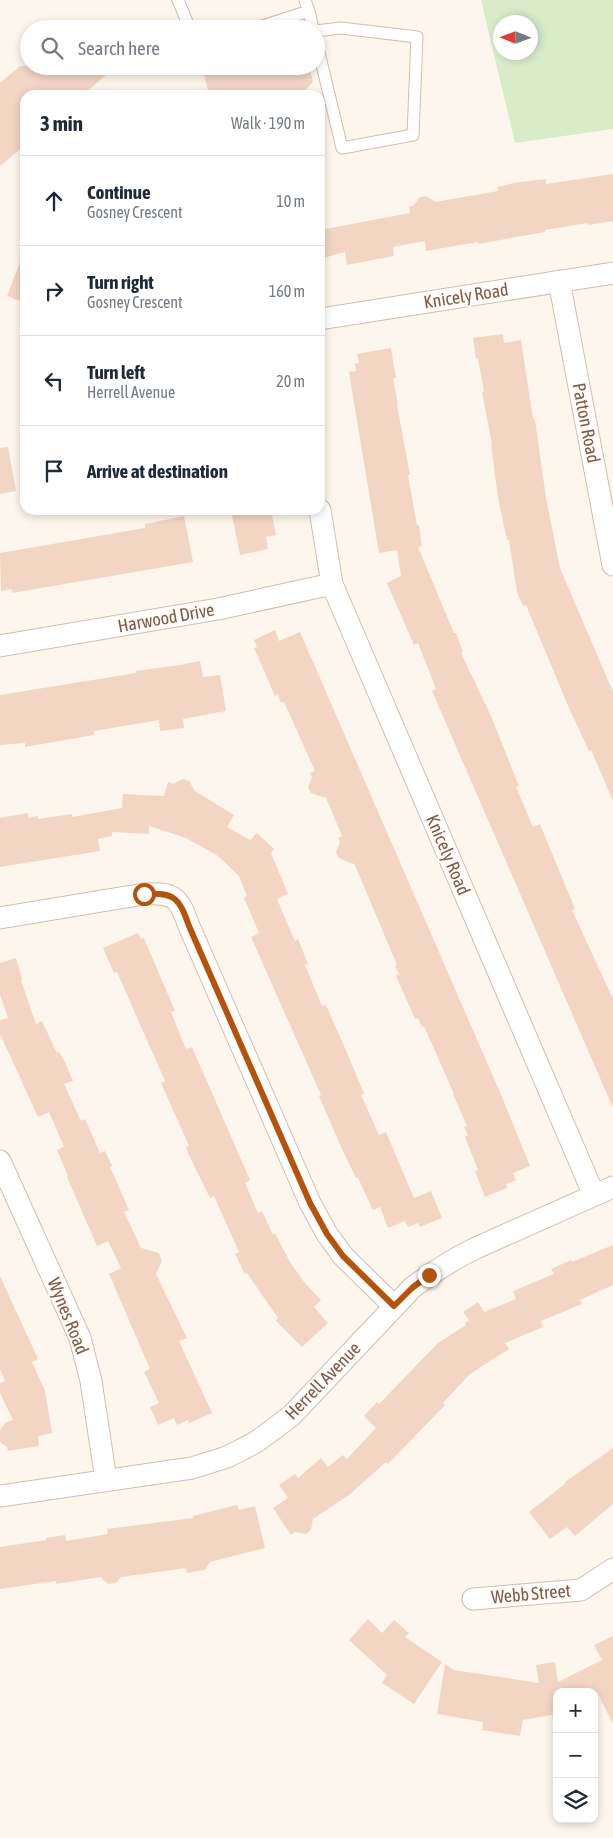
<!DOCTYPE html>
<meta charset="utf-8">
<style>
body{margin:0;font-family:"Asap Condensed",sans-serif;background:#f6f6f7;color:#1f2937}
.controls{position:absolute;right:15px;bottom:15px;display:grid;overflow:hidden;border-radius:10px;box-shadow:0 2px 8px #0003}
.controls button{width:45px;height:45px;display:grid;place-items:center;padding:0;border:0;border-bottom:1px solid #e0e1e3;background:#fff;color:#1f2937;font:25px sans-serif}
.compass{position:absolute;left:493px;top:15px;width:45px;height:45px;border-radius:50%;background:#fff;box-shadow:0 2px 8px #0003;rotate:271deg}
.stop{position:absolute;width:15px;height:15px;margin:-11px;border:4px solid #b45309;border-radius:50%;background:#fff}
.stop.end{background:#b45309;border-color:#fff;box-shadow:0 1px 5px #0008}
.list{margin:0;padding:0;list-style:none}
h2{display:flex;justify-content:space-between;align-items:center;height:65px;margin:0;padding:0 20px;font-size:21px}
h2 small{font-size:16px;font-weight:400;color:#747a83}
.list li{display:grid;grid-template-columns:32px 1fr auto;gap:15px;align-items:center;box-sizing:border-box;height:90px;padding:0 20px;border-top:1px solid #e0e1e3}
.list b{display:block;font-size:19px;white-space:nowrap}
.list p{margin:0;font-size:16px;white-space:nowrap;color:#747a83}
.list em{font-size:16px;font-style:normal;color:#747a83}
.icon{flex:none;width:28px;height:28px;fill:none;stroke:currentColor;stroke-width:2;stroke-linecap:round;stroke-linejoin:round}
.map{position:relative;flex:none;width:613px;height:1838px;overflow:hidden}
.search{position:absolute;background:#fff;box-shadow:0 2px 8px #0003;left:20px;top:20px;width:305px;height:55px;display:flex;align-items:center;gap:12px;box-sizing:border-box;padding:0 18px;border-radius:28px;color:#747a83;font-size:19px}
.panel{position:absolute;background:#fff;box-shadow:0 2px 8px #0003;left:20px;top:90px;width:305px;height:425px;border-radius:15px}
.map>svg:first-child{display:block}
.green{fill:#d8ecc9;fill-rule:evenodd}
.building{fill:#f3d5c3}
.lines{fill:none;stroke-linecap:round;stroke-linejoin:round}
.service-casing{stroke:#d1beb0;stroke-width:13}
.minor-casing{stroke:#d1beb0;stroke-width:23}
.service{stroke:#fff;stroke-width:11}
.minor{stroke:#fff;stroke-width:21}
.route{stroke:#b45309;stroke-width:6}
.labels{text-anchor:middle;stroke-width:4;stroke-linejoin:round;paint-order:stroke}
.street-label{font-size:18px;fill:#7a5c4d;stroke:#fffaf3}
</style>
<div class="map">
<svg width="613" height="1838" viewBox="0 0 613 1838">
<rect width="100%" height="100%" fill="#fdf6ec"/>
<path class="green" d="M 481,0 L 613,0 L 613,129 L 515,143 ZM 500,22 L 530,22 L 530,52 L 500,52 Z"/>
<path class="building" d="M 20,66 L 99,66 L 106,75 L 83,95 L 25,95 L 25,145 L 0,166 L 0,83 Z
M 202,66 L 309,66 L 313,82 L 300,95 L 209,95 Z
M 613,174 L 613,221 L 588,225 L 587,223 L 545,230 L 545,232 L 500,240 L 478,244 L 478,242 L 426,251 L 425,241 L 393,247 L 394,256 L 347,265 L 345,252 L 320,259 L 320,230 L 410,213 L 409,207 L 413,206 L 420,197 L 426,196 L 435,202 L 498,191 L 497,187 L 514,183 L 546,179 L 546,184 Z
M 23,254 L 25,254 L 25,303 L 7,296 Z
M 503,334 L 504,343 L 521,340 L 533,419 L 535,419 L 546,498 L 560,568 L 613,692 L 613,801 L 591,750 L 589,751 L 569,708 L 526,605 L 523,606 L 517,592 L 509,540 L 507,540 L 498,497 L 491,445 L 492,444 L 482,392 L 484,391 L 478,359 L 476,359 L 473,338 Z
M 391,348 L 396,378 L 393,378 L 398,405 L 397,405 L 410,475 L 408,475 L 417,525 L 419,525 L 422,546 L 418,547 L 454,633 L 456,633 L 463,652 L 461,653 L 491,716 L 519,786 L 516,787 L 533,827 L 540,824 L 575,909 L 572,910 L 613,999 L 613,1108 L 432,691 L 436,689 L 418,643 L 414,645 L 387,583 L 401,576 L 397,550 L 379,553 L 349,372 L 356,371 L 355,364 L 359,363 L 357,354 Z
M 8,447 L 16,491 L 0,494 L 0,448 Z
M 231,510 L 271,510 L 276,535 L 266,537 L 268,549 L 240,555 Z
M 184,516 L 193,562 L 12,593 L 12,589 L 1,591 L 0,553 L 145,528 L 145,524 Z
M 275,630 L 279,641 L 300,632 L 502,1097 L 530,1166 L 513,1173 L 516,1180 L 506,1184 L 507,1188 L 485,1197 L 475,1171 L 478,1170 L 465,1137 L 468,1135 L 464,1127 L 467,1126 L 453,1094 L 454,1094 L 424,1026 L 422,1027 L 418,1018 L 415,1019 L 396,976 L 399,974 L 395,966 L 397,965 L 354,863 L 353,864 L 339,858 L 336,852 L 340,842 L 338,838 L 342,836 L 326,798 L 311,793 L 308,787 L 312,777 L 310,773 L 315,771 L 284,702 L 281,703 L 278,695 L 275,696 L 254,648 L 257,647 L 254,640 Z
M 200,661 L 203,677 L 220,675 L 226,711 L 183,719 L 184,728 L 160,731 L 159,720 L 94,731 L 94,735 L 25,747 L 25,743 L 0,745 L 0,695 L 136,673 L 135,671 L 180,665 Z
M 183,779 L 189,781 L 195,791 L 234,815 L 227,827 L 250,840 L 257,833 L 274,849 L 271,853 L 288,894 L 277,899 L 295,941 L 298,939 L 308,964 L 305,965 L 322,1006 L 326,1005 L 351,1062 L 364,1094 L 361,1095 L 379,1135 L 386,1132 L 414,1198 L 431,1191 L 442,1218 L 420,1227 L 418,1223 L 408,1227 L 405,1221 L 388,1228 L 380,1207 L 373,1210 L 358,1178 L 356,1178 L 342,1149 L 319,1096 L 321,1095 L 251,937 L 259,933 L 244,898 L 247,896 L 239,876 L 218,856 L 186,838 L 149,826 L 149,834 L 112,832 L 112,836 L 98,839 L 100,851 L 0,867 L 0,818 L 28,813 L 28,818 L 38,816 L 38,819 L 72,814 L 72,817 L 122,808 L 123,794 L 164,796 L 168,782 L 173,784 Z
M 138,933 L 141,939 L 144,938 L 175,1011 L 171,1012 L 186,1049 L 192,1047 L 250,1180 L 245,1183 L 258,1213 L 262,1211 L 273,1235 L 275,1233 L 290,1262 L 304,1282 L 321,1300 L 314,1307 L 328,1323 L 302,1347 L 276,1321 L 278,1318 L 247,1273 L 245,1274 L 235,1254 L 239,1252 L 214,1196 L 210,1198 L 189,1155 L 186,1147 L 189,1146 L 161,1083 L 165,1081 L 117,972 L 114,973 L 103,948 Z
M 16,958 L 22,979 L 21,980 L 36,1024 L 42,1021 L 57,1053 L 59,1052 L 64,1060 L 73,1081 L 64,1084 L 81,1121 L 85,1119 L 100,1153 L 105,1151 L 112,1166 L 110,1167 L 129,1210 L 124,1212 L 141,1248 L 159,1253 L 162,1261 L 156,1274 L 187,1338 L 179,1341 L 212,1413 L 189,1423 L 188,1420 L 177,1425 L 174,1418 L 158,1425 L 150,1407 L 159,1403 L 144,1372 L 150,1369 L 109,1274 L 121,1268 L 108,1241 L 97,1246 L 67,1177 L 68,1176 L 57,1150 L 64,1147 L 49,1112 L 38,1117 L 0,1034 L 0,1020 L 8,1018 L 0,995 L 0,963 Z
M 613,1245 L 613,1285 L 580,1300 L 582,1304 L 541,1321 L 543,1327 L 505,1343 L 509,1349 L 470,1374 L 443,1403 L 445,1405 L 388,1464 L 386,1462 L 349,1495 L 313,1519 L 311,1530 L 306,1534 L 295,1532 L 291,1535 L 273,1508 L 288,1498 L 279,1485 L 295,1474 L 298,1478 L 321,1458 L 328,1467 L 343,1455 L 347,1459 L 376,1428 L 364,1416 L 377,1402 L 379,1404 L 438,1343 L 466,1325 L 465,1323 L 469,1320 L 463,1312 L 478,1302 L 484,1312 L 516,1299 L 513,1291 L 554,1274 L 551,1269 L 571,1260 L 572,1262 Z
M 0,1276 L 38,1359 L 32,1362 L 45,1391 L 52,1433 L 38,1436 L 39,1446 L 8,1451 L 7,1447 L 0,1442 L 0,1430 L 6,1422 L 13,1420 L 0,1393 L 0,1383 L 5,1381 L 0,1369 Z
M 613,1448 L 613,1504 L 575,1536 L 567,1527 L 550,1539 L 529,1512 L 566,1483 L 565,1482 Z
M 237,1505 L 239,1510 L 255,1506 L 265,1548 L 210,1562 L 205,1570 L 187,1573 L 186,1568 L 121,1577 L 116,1583 L 108,1584 L 101,1577 L 56,1584 L 56,1581 L 0,1589 L 0,1547 L 46,1540 L 46,1538 L 65,1535 L 66,1541 L 108,1534 L 107,1529 L 193,1518 L 193,1516 Z
M 368,1619 L 382,1633 L 394,1620 L 409,1633 L 405,1637 L 442,1662 L 414,1704 L 382,1683 L 387,1675 L 349,1640 Z
M 613,1636 L 613,1724 L 597,1692 L 557,1692 L 557,1714 L 523,1720 L 520,1736 L 482,1730 L 483,1722 L 437,1714 L 445,1664 L 454,1670 L 539,1683 L 536,1665 L 555,1662 L 558,1682 L 602,1660 L 594,1645 Z"/>
<g class="lines">
<g class="service-casing">
<path id="service" d="M 178,0 L 190,29
M 309,11 L 313,29
M 253,29 L 309,11 L 305,0
M 316,31 L 341,28 L 417,37 L 413,135 L 342,148 L 316,40"/>
</g>
<g class="minor-casing">
<path id="minor" d="M 559,281 L 613,565
M 320,319 L 613,273
M 320,510 L 332,584 L 594,1195
M 0,646 L 218,609 L 332,584
M 0,918 L 144,894 C 175,892 179,898 189,926 L 310,1203 L 327,1234 L 343,1256 L 394,1306
M 0,1161 L 80,1338 L 91,1381 L 106,1480
M 0,1496 L 192,1468 L 227,1457 L 241,1450 L 256,1442 L 291,1416 L 412,1288 C 433,1272 453,1259 476,1248 L 613,1187
M 473,1599 L 581,1590 L 613,1569"/>
</g>
<use href="#service" class="service"/>
<use href="#minor" class="minor"/>
</g>
<g class="lines">
<path class="route" d="M 144,894 C 175,892 179,898 189,926 L 310,1203 L 327,1234 L 343,1256 L 394,1306 L 412,1288 L 429,1275"/>
</g>
<g class="labels">
<g class="street-label">
<text transform="translate(466 296) rotate(-9)" y="6">Knicely Road</text>
<text transform="translate(586 423) rotate(79)" y="6">Patton Road</text>
<text transform="translate(166 618) rotate(-10)" y="6">Harwood Drive</text>
<text transform="translate(448 855) rotate(67)" y="6">Knicely Road</text>
<text transform="translate(68 1316) rotate(68)" y="6">Wynes Road</text>
<text transform="translate(323 1381) rotate(-46)" y="6">Herrell Avenue</text>
<text transform="translate(531 1594) rotate(-5)" y="6">Webb Street</text>
</g>
</g>
</svg>
<div class="controls">
<button>+</button>
<button>−</button>
<button><svg class="icon" aria-label="layers" viewBox="0 0 24 24"><path d="M12 4l9 5-9 5-9-5zM3 14l9 5 9-5"/></svg></button>
</div>
<svg class="compass" viewBox="-18 -18 36 36"><path d="M0-13l5 13h-10z" fill="#e53935"/><path d="M0 13l5-13h-10z" fill="#747a83"/></svg>
<div class="stop" style="left:144px;top:894px"></div>
<div class="stop end" style="left:429px;top:1275px"></div>
<div class="search"><svg class="icon" aria-label="search" viewBox="0 0 24 24"><circle cx="10" cy="10" r="6"/><path d="M15 15l6 6"/></svg>Search here</div>
<section class="panel">
<h2>3 min<small>Walk · 190 m</small></h2>
<ul class="list">
<li><svg class="icon" aria-label="ahead" viewBox="0 0 24 24"><path d="M12 20V5M6 11l6-6 6 6"/></svg><div><b>Continue</b><p>Gosney Crescent</p></div><em>10 m</em></li>
<li><svg class="icon" aria-label="right" viewBox="0 0 24 24"><path d="M7 20v-9h11M14 6l5 5-5 5"/></svg><div><b>Turn right</b><p>Gosney Crescent</p></div><em>160 m</em></li>
<li><svg class="icon" aria-label="left" viewBox="0 0 24 24"><path d="M17 20v-9H6M10 6l-5 5 5 5"/></svg><div><b>Turn left</b><p>Herrell Avenue</p></div><em>20 m</em></li>
<li><svg class="icon" aria-label="arrive" viewBox="0 0 24 24"><path d="M6 21V4h12l-3 4 3 4H6"/></svg><div><b>Arrive at destination</b></div></li>
</ul>
</section>
</div>
